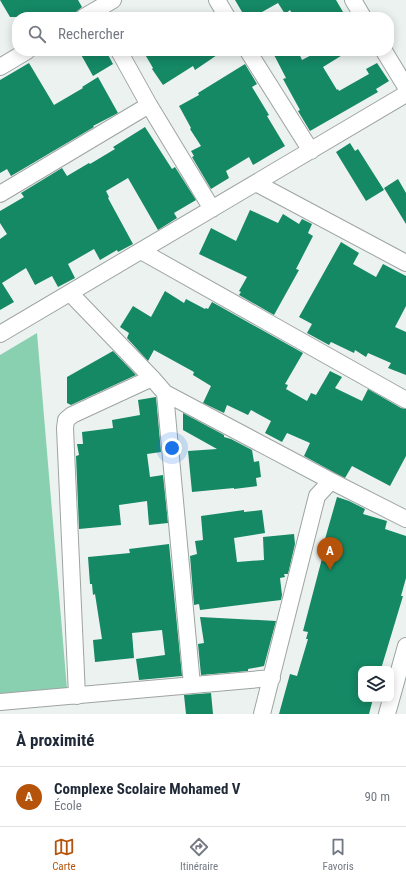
<!DOCTYPE html>
<html lang="fr">
<meta charset="utf-8">
<style>
body{margin:0;font-family:"Roboto Condensed",sans-serif;background:#f6f6f7;color:#1f2937}
.controls{position:absolute;right:12px;bottom:12px;display:grid;overflow:hidden;border-radius:8px;box-shadow:0 2px 10px #0003}
.controls button{width:36px;height:36px;display:grid;place-items:center;padding:0;border:0;border-bottom:1px solid #e0e1e3;background:#fff;color:#1f2937;font:20px sans-serif}
.you{position:absolute;left:172px;top:448px;width:14px;height:14px;margin:-10px;border:3px solid #fff;border-radius:50%;background:#1a73e8;box-shadow:0 0 0 6px #1a73e833}
.badge{display:grid;place-items:center;width:26px;height:26px;border-radius:50%;background:#b45309;color:#fff;font-size:13px;font-weight:700}
.pin{position:absolute;translate:-50% -33px;filter:drop-shadow(0 1px 2px #0008)}
.pin::after{content:'';position:absolute;top:21px;width:14px;height:12px;background:inherit;clip-path:polygon(0 0,100% 0,50% 100%)}
.list{margin:0;padding:0;list-style:none}
h2{display:flex;justify-content:space-between;align-items:center;height:52px;margin:0;padding:0 16px;font-size:17px}
h2 small{font-size:13px;font-weight:400;color:#747a83}
.list li{display:grid;grid-template-columns:26px 1fr auto;gap:12px;align-items:center;box-sizing:border-box;height:60px;padding:0 16px;border-top:1px solid #e0e1e3}
.list b{display:block;font-size:15px;white-space:nowrap}
.list p{margin:0;font-size:13px;white-space:nowrap;color:#747a83}
.list em{font-size:13px;font-style:normal;color:#747a83}
.icon{flex:none;width:22px;height:22px;fill:none;stroke:currentColor;stroke-width:2;stroke-linecap:round;stroke-linejoin:round}
.map{position:relative;flex:none;width:406px;height:714px;overflow:hidden}
.search{position:absolute;background:#fff;box-shadow:0 2px 10px #0003;left:12px;right:12px;top:12px;height:44px;display:flex;align-items:center;gap:10px;box-sizing:border-box;padding:0 14px;border-radius:16px;color:#747a83;font-size:15px}
.sheet{height:112px;background:#fff}
nav{display:flex;justify-content:space-around;align-items:center;box-sizing:border-box;height:56px;border-top:1px solid #e0e1e3;background:#fff;font-size:11px;color:#747a83}
nav a{display:grid;justify-items:center;gap:2px}
nav .on{color:#b45309}
.map>svg:first-child{display:block}
.green{fill:#89d0b1}
.building{fill:#158864}
.lines{fill:none;stroke-linecap:round;stroke-linejoin:round}
.minor-casing{stroke:#9ea4a1;stroke-width:18}
.minor{stroke:#fff;stroke-width:16}
</style>
<div class="map">
<svg width="406" height="714" viewBox="0 0 406 714">
<rect width="100%" height="100%" fill="#ecf2ef"/>
<path class="green" d="M 37,333 L 67,689 L 0,694 L 0,355 Z"/>
<path class="building" d="M 0,0 L 78,0 L 82,7 L 76,12 L 75,15 L 71,17 L 10,17 Z
M 235,0 L 336,0 L 346,17 L 294,17 L 290,10 L 285,14 L 278,3 L 253,17 L 245,17 Z
M 79,51 L 106,51 L 113,64 L 93,76 Z
M 143,51 L 223,51 L 195,70 L 193,66 L 163,85 L 152,69 L 153,68 Z
M 272,51 L 298,51 L 302,60 L 319,51 L 349,51 L 323,67 L 337,90 L 338,89 L 339,91 L 369,74 L 366,69 L 377,63 L 389,81 L 376,89 L 378,92 L 310,131 L 298,111 L 300,110 L 283,79 L 286,78 Z
M 29,63 L 54,105 L 83,88 L 82,87 L 98,77 L 118,113 L 93,126 L 94,127 L 11,176 L 7,169 L 0,173 L 0,80 Z
M 245,64 L 257,84 L 252,87 L 269,115 L 267,116 L 285,146 L 253,165 L 249,157 L 226,171 L 229,178 L 211,189 L 192,157 L 194,156 L 191,151 L 201,146 L 190,129 L 191,128 L 179,106 L 199,95 L 198,93 Z
M 145,127 L 172,169 L 175,167 L 196,200 L 174,213 L 177,218 L 158,230 L 128,178 L 106,191 L 109,197 L 108,198 L 133,244 L 118,252 L 117,250 L 100,260 L 94,249 L 68,264 L 75,278 L 58,287 L 52,276 L 35,285 L 26,268 L 2,283 L 14,302 L 0,310 L 0,239 L 7,234 L 0,223 L 0,211 L 24,197 L 21,193 L 62,168 L 67,176 L 89,163 L 90,164 L 115,149 L 113,147 Z
M 350,143 L 355,151 L 358,149 L 384,190 L 366,201 L 336,152 Z
M 398,179 L 406,193 L 406,224 L 384,188 Z
M 250,210 L 278,223 L 283,214 L 299,224 L 302,219 L 312,224 L 308,233 L 313,236 L 296,269 L 299,270 L 274,315 L 239,295 L 241,292 L 239,291 L 247,277 L 199,254 L 211,228 L 236,241 Z
M 341,242 L 359,253 L 353,264 L 376,277 L 383,264 L 406,276 L 406,306 L 395,327 L 406,332 L 406,375 L 388,368 L 391,363 L 368,353 L 366,357 L 355,350 L 354,353 L 331,342 L 329,345 L 307,333 L 312,324 L 299,317 Z
M 165,291 L 184,303 L 186,299 L 205,309 L 206,308 L 208,309 L 212,302 L 303,353 L 285,384 L 288,385 L 286,389 L 307,401 L 311,393 L 316,395 L 330,371 L 342,377 L 335,388 L 362,401 L 368,389 L 401,408 L 406,409 L 406,456 L 390,486 L 352,466 L 345,478 L 335,473 L 304,456 L 310,443 L 287,433 L 282,442 L 265,433 L 271,421 L 251,410 L 248,415 L 227,405 L 224,413 L 203,403 L 211,386 L 193,375 L 194,372 L 154,350 L 148,361 L 127,338 L 129,333 L 120,327 L 133,306 L 151,317 Z
M 113,351 L 136,375 L 71,405 L 67,403 L 67,377 Z
M 156,397 L 161,452 L 147,454 L 150,477 L 163,475 L 168,523 L 149,525 L 147,501 L 119,505 L 121,525 L 79,529 L 76,456 L 79,455 L 77,444 L 83,444 L 82,432 L 113,428 L 112,420 L 140,415 L 138,400 Z
M 183,413 L 224,435 L 224,437 L 231,439 L 252,450 L 254,462 L 259,461 L 261,477 L 256,478 L 257,486 L 234,489 L 234,488 L 192,492 L 188,451 L 217,449 L 183,430 Z
M 337,497 L 349,501 L 365,509 L 363,514 L 387,521 L 385,529 L 406,536 L 406,578 L 401,596 L 403,596 L 381,669 L 361,669 L 361,699 L 373,699 L 369,714 L 279,714 L 290,674 L 297,676 L 308,639 L 306,639 L 308,632 L 303,631 L 325,547 L 323,546 Z
M 244,510 L 244,512 L 262,510 L 265,533 L 234,538 L 237,562 L 264,560 L 263,537 L 294,534 L 295,544 L 288,574 L 284,574 L 285,577 L 280,578 L 282,595 L 281,600 L 200,610 L 199,604 L 194,605 L 190,556 L 197,554 L 195,541 L 203,540 L 201,516 Z
M 169,544 L 182,676 L 139,680 L 136,659 L 165,655 L 162,630 L 132,633 L 134,658 L 95,662 L 93,640 L 102,639 L 95,594 L 93,595 L 92,584 L 90,584 L 88,557 L 130,553 L 129,549 Z
M 200,617 L 276,621 L 264,666 L 248,669 L 248,671 L 201,675 L 198,644 L 204,643 Z
M 211,693 L 213,714 L 186,714 L 184,695 Z"/>
<g class="lines">
<g class="minor-casing">
<path id="minor" d="M 217,0 L 227,17
M 353,0 L 363,17
M 84,17 L 113,0
M 119,51 L 149,105 L 212,209
M 248,51 L 311,151
M 384,51 L 406,87
M 0,67 L 27,51
M 256,183 L 406,263
M 0,194 L 149,105
M 141,251 L 406,400
M 70,293 L 152,378 L 165,393 L 331,481 L 406,519
M 0,334 L 406,94
M 165,393 L 192,685
M 77,696 L 65,428 L 66,420 L 72,415 L 152,378
M 0,702 L 272,678
M 262,714 L 317,496 L 331,481
M 387,714 L 406,646"/>
</g>
<use href="#minor" class="minor"/>
</g>
</svg>
<div class="controls">
<button><svg class="icon" aria-label="layers" viewBox="0 0 24 24"><path d="M12 4l9 5-9 5-9-5zM3 14l9 5 9-5"/></svg></button>
</div>
<div class="you"></div>
<div class="pin badge" style="left:330px;top:570px">A</div>
<div class="search"><svg class="icon" aria-label="search" viewBox="0 0 24 24"><circle cx="10" cy="10" r="6"/><path d="M15 15l6 6"/></svg>Rechercher</div>
</div>
<section class="sheet">
<h2>À proximité<small></small></h2>
<ul class="list">
<li><span class="badge">A</span><div><b>Complexe Scolaire Mohamed V</b><p>École</p></div><em>90 m</em></li>
</ul>
</section>
<nav>
<a class="on"><svg class="icon" aria-label="map" viewBox="0 0 24 24"><path d="M3 6l6-2 6 2 6-2v14l-6 2-6-2-6 2zM9 4v14M15 6v14"/></svg>Carte</a>
<a><svg class="icon" aria-label="directions" viewBox="0 0 24 24"><path d="M12 3l9 9-9 9-9-9zM9 14v-3h6M13 9l2 2-2 2"/></svg>Itinéraire</a>
<a><svg class="icon" aria-label="saved" viewBox="0 0 24 24"><path d="M7 4h10v16l-5-4-5 4z"/></svg>Favoris</a>
</nav>
